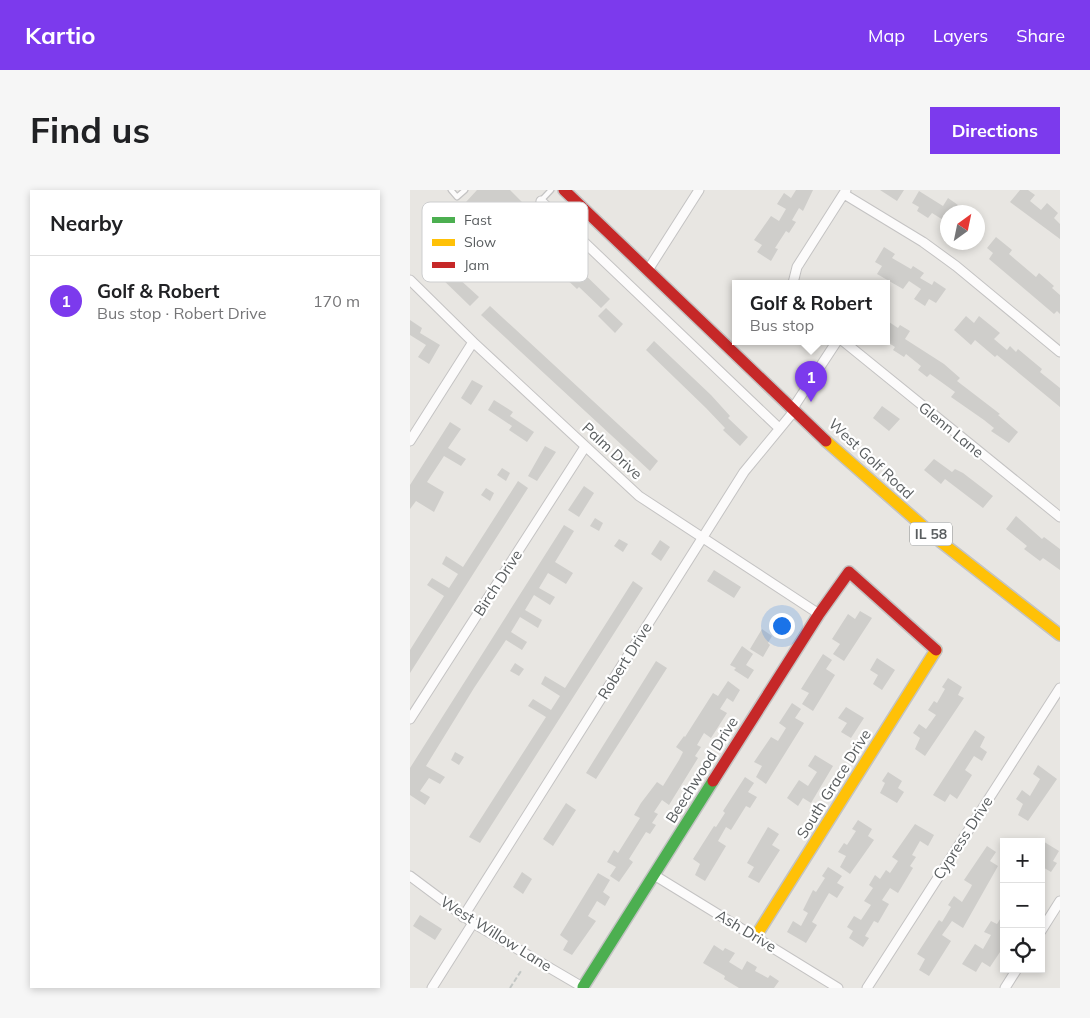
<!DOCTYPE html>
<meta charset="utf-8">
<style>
body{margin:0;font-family:Mulish,sans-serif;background:#f6f6f6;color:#202124}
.controls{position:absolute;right:15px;bottom:15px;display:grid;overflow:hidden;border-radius:0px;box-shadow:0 2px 8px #0003}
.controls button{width:45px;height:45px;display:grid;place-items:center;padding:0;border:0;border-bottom:1px solid #e0e0e0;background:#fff;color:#202124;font:25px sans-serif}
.compass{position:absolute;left:530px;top:15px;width:45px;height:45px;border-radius:50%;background:#fff;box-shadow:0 2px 8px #0003;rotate:33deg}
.you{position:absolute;left:371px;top:435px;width:18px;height:18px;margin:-12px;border:4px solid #fff;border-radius:50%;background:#1a73e8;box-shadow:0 0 0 8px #1a73e833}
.badge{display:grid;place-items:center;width:32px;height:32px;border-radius:50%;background:#7c3aed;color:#fff;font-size:16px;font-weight:700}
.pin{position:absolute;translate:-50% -41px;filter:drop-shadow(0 1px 2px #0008)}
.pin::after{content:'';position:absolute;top:26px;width:18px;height:15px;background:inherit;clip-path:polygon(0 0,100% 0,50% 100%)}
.popup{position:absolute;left:322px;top:90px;width:158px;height:65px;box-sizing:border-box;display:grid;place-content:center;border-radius:0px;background:#fff;filter:drop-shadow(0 1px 4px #0005);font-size:16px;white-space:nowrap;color:#757577}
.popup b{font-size:19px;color:#202124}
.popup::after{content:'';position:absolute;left:50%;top:100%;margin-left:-10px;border:10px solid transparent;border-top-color:#fff}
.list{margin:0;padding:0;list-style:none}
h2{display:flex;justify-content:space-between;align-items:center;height:65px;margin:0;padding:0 20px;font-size:21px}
h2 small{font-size:16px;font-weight:400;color:#757577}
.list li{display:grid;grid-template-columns:32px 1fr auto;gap:15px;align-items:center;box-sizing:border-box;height:90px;padding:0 20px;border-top:1px solid #e0e0e0}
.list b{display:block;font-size:19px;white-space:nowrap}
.list p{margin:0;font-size:16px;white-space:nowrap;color:#757577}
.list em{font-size:16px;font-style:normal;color:#757577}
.icon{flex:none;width:28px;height:28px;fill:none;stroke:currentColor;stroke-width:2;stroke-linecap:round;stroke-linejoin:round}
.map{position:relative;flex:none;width:650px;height:798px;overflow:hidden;border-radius:0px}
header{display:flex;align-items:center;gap:30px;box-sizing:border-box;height:70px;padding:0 25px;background:#7c3aed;color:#fff}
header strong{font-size:24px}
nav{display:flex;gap:28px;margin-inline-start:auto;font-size:18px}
.intro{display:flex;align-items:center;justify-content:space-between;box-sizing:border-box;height:120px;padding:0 30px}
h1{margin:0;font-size:35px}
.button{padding:12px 22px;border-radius:0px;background:#7c3aed;color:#fff;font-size:18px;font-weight:700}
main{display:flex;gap:30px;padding:0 30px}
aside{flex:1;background:#fff;border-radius:0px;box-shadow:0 2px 8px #0003}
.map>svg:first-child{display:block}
.building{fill:#cfcecb}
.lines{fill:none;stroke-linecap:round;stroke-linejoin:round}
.lane-casing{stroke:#c4c3c3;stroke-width:7}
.street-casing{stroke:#c4c3c3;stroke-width:11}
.fast-casing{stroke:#c3c3c3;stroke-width:14}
.slow-casing{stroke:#c3c3c3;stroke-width:14}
.jam-casing{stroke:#c3c3c3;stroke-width:14}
.path{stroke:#c2c6c4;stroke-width:2;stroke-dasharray:5 2.5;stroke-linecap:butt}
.lane{stroke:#fcfbfb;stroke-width:4.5}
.street{stroke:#fcfbfb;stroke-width:9}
.fast{stroke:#4caf50;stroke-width:11}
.slow{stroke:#ffc107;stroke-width:11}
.jam{stroke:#c62828;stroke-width:11}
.labels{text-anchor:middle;stroke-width:4.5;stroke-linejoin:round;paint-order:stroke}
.shield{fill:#fff;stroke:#8b8e8f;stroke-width:1}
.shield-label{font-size:14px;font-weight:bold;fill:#595d5f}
.street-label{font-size:15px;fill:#595d5f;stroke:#fff}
.key{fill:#fff;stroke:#cdcecf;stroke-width:1}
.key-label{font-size:14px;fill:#595d5f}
</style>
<header>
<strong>Kartio</strong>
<nav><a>Map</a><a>Layers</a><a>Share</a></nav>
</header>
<div class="intro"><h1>Find us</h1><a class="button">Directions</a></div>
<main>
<aside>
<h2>Nearby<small></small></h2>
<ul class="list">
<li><span class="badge">1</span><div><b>Golf &amp; Robert</b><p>Bus stop · Robert Drive</p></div><em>170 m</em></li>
</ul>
</aside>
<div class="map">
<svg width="650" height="798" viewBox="0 0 650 798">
<rect width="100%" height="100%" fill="#e8e6e2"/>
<path class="building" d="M 67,0 L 100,0 L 112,12 L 82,43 L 63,25 L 67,22 L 56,12 Z
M 386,0 L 403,0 L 393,21 L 389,18 L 382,30 L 386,32 L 379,43 L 376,41 L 365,58 L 368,59 L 361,71 L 347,62 L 352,55 L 344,50 L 361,26 L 369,31 L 376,19 L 367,14 L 374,3 L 381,8 Z
M 470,0 L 494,0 L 487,11 Z
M 610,0 L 618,0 L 625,5 L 620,11 L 631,20 L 637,13 L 648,23 L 644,28 L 650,34 L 650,49 L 600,12 Z
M 509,1 L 533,16 L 538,8 L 548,15 L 543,22 L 538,22 L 538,33 L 522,23 L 518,28 L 507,21 L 509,17 L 502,13 Z
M 586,47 L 602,60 L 599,64 L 626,87 L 629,83 L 644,96 L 642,98 L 650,105 L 650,124 L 647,121 L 644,124 L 579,69 L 583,63 L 577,58 Z
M 142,54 L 157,68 L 155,70 L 167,82 L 169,79 L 200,109 L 191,118 L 169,97 L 167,99 L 152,85 L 155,82 L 134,63 Z
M 474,57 L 485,64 L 482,68 L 501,79 L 503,76 L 514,83 L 510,88 L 522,95 L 524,91 L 536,99 L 526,113 L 519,109 L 515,116 L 504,109 L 511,99 L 499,91 L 493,99 L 467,84 L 472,76 L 465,72 Z
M 36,77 L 69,107 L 60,116 L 28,85 Z
M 80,116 L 248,271 L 240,281 L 71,125 Z
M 196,118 L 213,134 L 205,143 L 188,126 Z
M 556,126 L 564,133 L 569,126 L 590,143 L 584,149 L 597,160 L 600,156 L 606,162 L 608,159 L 632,179 L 630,182 L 650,198 L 650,217 L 587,165 L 585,167 L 565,150 L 561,155 L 544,140 Z
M 0,130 L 12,138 L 10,143 L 30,155 L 19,174 L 8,167 L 16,155 L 0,145 Z
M 476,130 L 488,138 L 490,135 L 500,141 L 495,149 L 534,174 L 550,188 L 547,191 L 590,224 L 588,225 L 608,242 L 599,253 L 581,241 L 584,238 L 574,230 L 541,207 L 545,202 L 534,194 L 520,184 L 517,187 L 508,180 L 511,176 L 496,164 L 494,167 L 483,160 L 485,157 L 476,151 Z
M 244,151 L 301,205 L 320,226 L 318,228 L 338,247 L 330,256 L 313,240 L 315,238 L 296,218 L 236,160 Z
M 62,190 L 73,196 L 61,215 L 51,208 Z
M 84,210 L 103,222 L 100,226 L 124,242 L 117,252 L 99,240 L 102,236 L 78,220 Z
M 472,216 L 490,229 L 479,241 L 463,228 Z
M 40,232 L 51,239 L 38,258 L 56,269 L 51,276 L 34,266 L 17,292 L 34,302 L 24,322 L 6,311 L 0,319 L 0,295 Z
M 135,256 L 146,262 L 127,291 L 118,286 Z
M 524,269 L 542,282 L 545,279 L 553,283 L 583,306 L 573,318 L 535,289 L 531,294 L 514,280 Z
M 92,278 L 100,283 L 96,291 L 87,285 Z
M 108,291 L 118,298 L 0,483 L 0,460 L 34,406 L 17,395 L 22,388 L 39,398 L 48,384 L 32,374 L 36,366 L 53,377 Z
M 174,296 L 184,303 L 169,327 L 158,320 Z
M 76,298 L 84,303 L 80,311 L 71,305 Z
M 606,326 L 632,349 L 634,347 L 650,359 L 650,380 L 633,368 L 630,371 L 614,359 L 617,356 L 596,339 Z
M 185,328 L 193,333 L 189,341 L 180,336 Z
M 154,335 L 164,341 L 145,372 L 163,383 L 156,394 L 138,383 L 129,398 L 145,407 L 140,415 L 124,405 L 115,420 L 132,430 L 128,438 L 110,427 L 101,442 L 117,452 L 112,460 L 96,450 L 64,498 L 16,576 L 35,587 L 30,594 L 19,588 L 10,601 L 20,607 L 15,615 L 0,605 L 0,578 Z
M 209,349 L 218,354 L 213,362 L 204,356 Z
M 250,350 L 260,357 L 251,371 L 241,364 Z
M 304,380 L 331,397 L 324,408 L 297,391 Z
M 223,391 L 233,398 L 70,653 L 59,647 L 136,527 L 118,516 L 123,509 L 141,520 L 150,506 L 131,494 L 135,486 L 155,498 Z
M 450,421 L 462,428 L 434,471 L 423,464 L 430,454 L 422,449 L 438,424 L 445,429 Z
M 352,439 L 362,446 L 358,453 L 360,455 L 353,467 L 340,459 Z
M 332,456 L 343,464 L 336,475 L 344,480 L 338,489 L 324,480 L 326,478 L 320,475 Z
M 413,464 L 422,470 L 416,479 L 425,485 L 403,521 L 392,514 L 399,503 L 391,499 Z
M 467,468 L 485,480 L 472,500 L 463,494 L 468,485 L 460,480 Z
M 246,471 L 257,478 L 186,589 L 176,583 Z
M 105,473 L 114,479 L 109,486 L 100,481 Z
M 538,488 L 552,497 L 548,505 L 554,508 L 515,566 L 505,559 L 510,548 L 503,543 L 509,534 L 516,539 L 526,525 L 518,520 L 524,511 L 527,513 L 535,499 L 532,497 Z
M 318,491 L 330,500 L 323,512 L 317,508 L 310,519 L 317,523 L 301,548 L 294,543 L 287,555 L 291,557 L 285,566 L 288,568 L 259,615 L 252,610 L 244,622 L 248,624 L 242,633 L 246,635 L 240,644 L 236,642 L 219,669 L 223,672 L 209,692 L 200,686 L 206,677 L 197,672 L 204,660 L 208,663 L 230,628 L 224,625 L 231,613 L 247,592 L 253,596 L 269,570 L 273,562 L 266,557 L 274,546 L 275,547 L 303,503 L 308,506 Z
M 382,513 L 391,519 L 385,528 L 394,533 L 356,594 L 346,587 L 352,576 L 344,572 L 361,547 L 368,551 L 376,538 L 369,533 Z
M 436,517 L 454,528 L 441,548 L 431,542 L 437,533 L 428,528 Z
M 565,540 L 575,547 L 570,557 L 577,562 L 572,571 L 564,566 L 555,580 L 562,585 L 547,609 L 540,604 L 535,612 L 523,605 Z
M 45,562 L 54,567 L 49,575 L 41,570 Z
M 405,565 L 423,576 L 401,613 L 393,608 L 388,616 L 377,608 L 389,590 L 398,596 L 407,582 L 398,576 Z
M 628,575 L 647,589 L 618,631 L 608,625 L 613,614 L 606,609 L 612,600 L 620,606 L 630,589 L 623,584 Z
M 478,582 L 492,591 L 488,598 L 494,602 L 487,613 L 470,603 L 475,593 L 472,591 Z
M 335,587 L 344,593 L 338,602 L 347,607 L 340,618 L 336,616 L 321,640 L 316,637 L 308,651 L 316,656 L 295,691 L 285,685 L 290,674 L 283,669 L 304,636 L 306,637 L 315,623 L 313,621 Z
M 156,613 L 166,620 L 143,656 L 133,649 Z
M 448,630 L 462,639 L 458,646 L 464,650 L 440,684 L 430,677 L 436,666 L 428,662 L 434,653 L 437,655 L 446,641 L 442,639 Z
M 505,634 L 524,645 L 518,656 L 510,651 L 502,665 L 506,667 L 500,676 L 503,678 L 488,703 L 480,698 L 472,710 L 479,714 L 468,733 L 464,731 L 455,746 L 459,748 L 453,757 L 439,748 L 443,741 L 437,737 L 444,726 L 451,730 L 461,715 L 454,711 L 463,698 L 459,695 L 465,685 L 470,689 L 476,680 L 480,683 L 488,671 L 482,667 Z
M 358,637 L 369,644 L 362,655 L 370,660 L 349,693 L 338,687 L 344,677 L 337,673 Z
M 631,650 L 649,661 L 643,671 L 647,673 L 641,682 L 631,676 Z
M 577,656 L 586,662 L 580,671 L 588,676 L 553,738 L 542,731 L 532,745 L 541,751 L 519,786 L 509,780 L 515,769 L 507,764 L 529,730 L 532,732 L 541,717 L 538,715 L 544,706 L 552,712 L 560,699 L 562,695 L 554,690 Z
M 418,677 L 432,686 L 427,693 L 434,697 L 427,708 L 419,703 L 402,732 L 407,735 L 396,753 L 377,742 L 383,731 L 391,736 L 398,723 L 393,720 L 403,700 L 406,702 L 415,688 L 412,686 Z
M 112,682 L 122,689 L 113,704 L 103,697 Z
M 188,683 L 200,690 L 193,702 L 200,707 L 195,716 L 187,711 L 178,726 L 186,731 L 162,765 L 153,760 L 158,751 L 150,745 Z
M 594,723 L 594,756 L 580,777 L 572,772 L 566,782 L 552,774 L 565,754 L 573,759 L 581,745 L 574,742 L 581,731 L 587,734 Z
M 10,725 L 32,739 L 25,750 L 3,736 Z
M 304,755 L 313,761 L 315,758 L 325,763 L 319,772 L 332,780 L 337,771 L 347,777 L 345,781 L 358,788 L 360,785 L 369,791 L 364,798 L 329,798 L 314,789 L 315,786 L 293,773 Z"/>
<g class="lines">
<g class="lane-casing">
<path id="lane" d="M 41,0 L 47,7 L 55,0
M 55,28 L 87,57 L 141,0"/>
</g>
<g class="street-casing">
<path id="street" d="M 434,4 L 513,52 L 546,76 L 650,162
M 131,11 L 369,238
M 238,80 L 289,0
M 0,90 L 63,152 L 229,306 L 409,424
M 383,93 L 387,77 L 436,0
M 433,151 L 650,327
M 383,218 L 427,151
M 0,251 L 63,152
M 0,529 L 175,257
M 244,685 L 428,798
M 0,686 L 63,733 L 174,798
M 53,727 L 334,282 L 385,220
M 631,741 L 650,711
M 22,798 L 63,733
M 457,798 L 650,498
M 595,798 L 607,779"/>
</g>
<g class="fast-casing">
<path id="fast" d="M 173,797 L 303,591"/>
</g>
<g class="slow-casing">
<path id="slow" d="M 416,251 L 531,352 L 650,445
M 346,746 L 526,460"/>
</g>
<g class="jam-casing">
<path id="jam" d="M 154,0 L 416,251
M 303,591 L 409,424 L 439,382 L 526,460"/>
</g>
<path class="path" d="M 100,798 L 111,781"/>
<use href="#lane" class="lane"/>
<use href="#street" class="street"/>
<use href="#fast" class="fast"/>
<use href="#slow" class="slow"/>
<use href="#jam" class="jam"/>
</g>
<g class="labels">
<rect class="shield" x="500" y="332.5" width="42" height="23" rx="4"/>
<g class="shield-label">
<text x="521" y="349">IL 58</text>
</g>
<g class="street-label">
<text transform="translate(541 240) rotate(39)" y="5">Glenn Lane</text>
<text transform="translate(202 261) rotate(43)" y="5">Palm Drive</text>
<text transform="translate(461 269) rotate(43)" y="5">West Golf Road</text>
<text transform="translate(88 393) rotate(-57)" y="5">Birch Drive</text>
<text transform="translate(215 471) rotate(-58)" y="5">Robert Drive</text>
<text transform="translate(292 580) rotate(-58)" y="5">Beechwood Drive</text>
<text transform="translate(424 594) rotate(-58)" y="5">South Grace Drive</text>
<text transform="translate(553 648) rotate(-57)" y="5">Cypress Drive</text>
<text transform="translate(336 741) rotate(31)" y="5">Ash Drive</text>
<text transform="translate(86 744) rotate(32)" y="5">West Willow Lane</text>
</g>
</g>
<rect x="12" y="12" width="166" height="80" rx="8" class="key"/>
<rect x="22" y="27" width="23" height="6" fill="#4caf50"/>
<rect x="22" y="49" width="23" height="7" fill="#ffc107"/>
<rect x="22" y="72" width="23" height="6" fill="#c62828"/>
<g class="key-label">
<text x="54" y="35">Fast</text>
<text x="54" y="57">Slow</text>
<text x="54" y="80">Jam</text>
</g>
</svg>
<div class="controls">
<button>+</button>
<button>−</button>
<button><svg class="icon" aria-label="locate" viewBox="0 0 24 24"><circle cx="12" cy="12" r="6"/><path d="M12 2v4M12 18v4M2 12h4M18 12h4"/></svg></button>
</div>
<svg class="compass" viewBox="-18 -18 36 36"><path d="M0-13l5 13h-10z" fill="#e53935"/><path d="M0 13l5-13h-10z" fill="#757577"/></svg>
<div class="you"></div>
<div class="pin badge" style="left:401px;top:212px">1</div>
<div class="popup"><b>Golf &amp; Robert</b>Bus stop</div>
</div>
</main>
